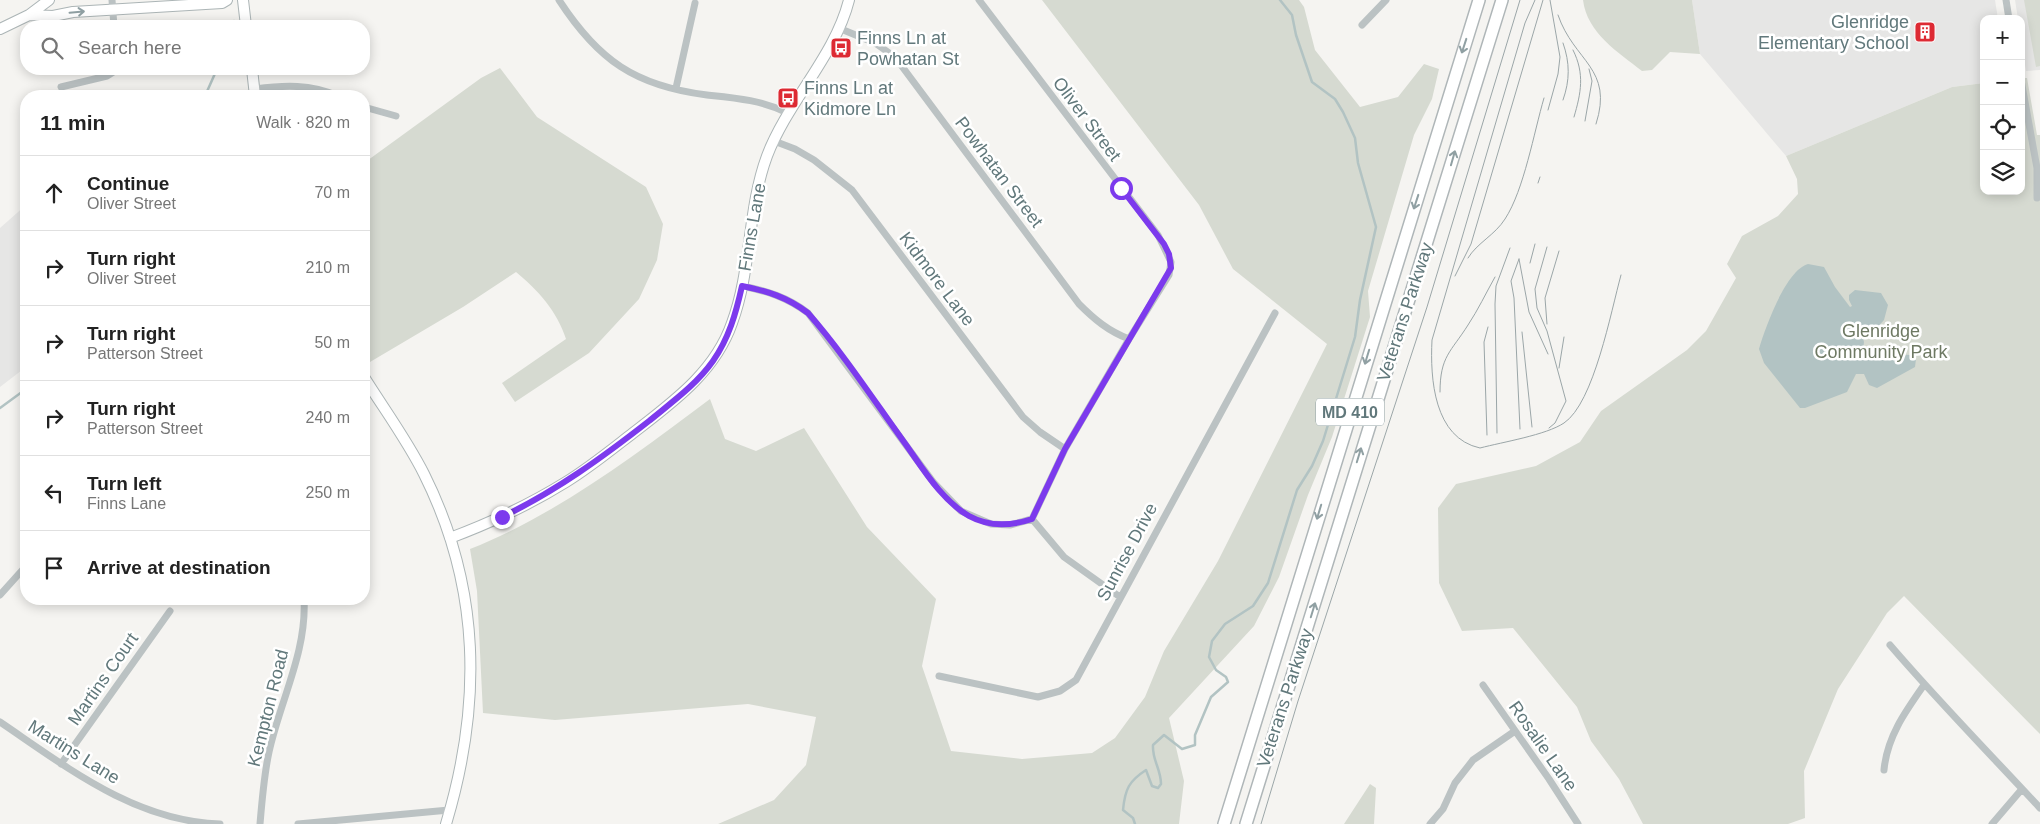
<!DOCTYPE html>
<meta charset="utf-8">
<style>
body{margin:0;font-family:Helvetica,sans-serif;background:#f2f2f2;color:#222}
.controls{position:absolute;right:15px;top:15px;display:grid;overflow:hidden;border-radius:10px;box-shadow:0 2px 12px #0003}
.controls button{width:45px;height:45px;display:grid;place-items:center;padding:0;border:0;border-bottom:1px solid #e0e0e0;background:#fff;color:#222;font:25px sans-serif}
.stop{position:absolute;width:15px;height:15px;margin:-11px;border:4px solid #7c3aed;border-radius:50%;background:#fff}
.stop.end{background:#7c3aed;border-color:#fff;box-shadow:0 1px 5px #0008}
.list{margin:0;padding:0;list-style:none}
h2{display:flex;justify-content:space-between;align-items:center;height:65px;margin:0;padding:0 20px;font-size:21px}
h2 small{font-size:16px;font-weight:400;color:#767676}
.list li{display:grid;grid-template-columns:32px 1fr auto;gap:15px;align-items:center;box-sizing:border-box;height:75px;padding:0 20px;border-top:1px solid #e0e0e0}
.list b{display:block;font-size:19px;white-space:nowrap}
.list p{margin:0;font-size:16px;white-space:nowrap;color:#767676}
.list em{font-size:16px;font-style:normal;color:#767676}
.icon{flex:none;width:28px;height:28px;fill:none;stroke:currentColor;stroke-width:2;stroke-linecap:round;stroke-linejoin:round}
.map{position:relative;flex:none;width:2040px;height:824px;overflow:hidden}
.search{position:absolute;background:#fff;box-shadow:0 2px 12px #0003;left:20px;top:20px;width:350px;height:55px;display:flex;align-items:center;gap:12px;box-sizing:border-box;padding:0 18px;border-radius:20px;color:#767676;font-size:19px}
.panel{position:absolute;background:#fff;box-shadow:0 2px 12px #0003;left:20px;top:90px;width:350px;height:515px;border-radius:20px}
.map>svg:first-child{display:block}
.built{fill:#e6e6e5}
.green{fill:#d6dad1}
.water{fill:#b2c3c3}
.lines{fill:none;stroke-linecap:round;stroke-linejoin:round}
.stream{stroke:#b2c3c3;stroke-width:2.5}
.secondary-casing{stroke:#acb5b6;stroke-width:12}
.primary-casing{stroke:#afb6b8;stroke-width:14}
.street{stroke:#bbc2c3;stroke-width:7}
.secondary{stroke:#fff;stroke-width:10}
.primary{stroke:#fff;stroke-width:11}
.tram{stroke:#9ba6a8;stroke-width:1}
.oneway{stroke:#90a0a3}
.route{stroke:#7c3aed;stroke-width:6}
.labels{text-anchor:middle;stroke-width:5;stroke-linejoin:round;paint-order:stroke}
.shield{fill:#fff;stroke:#90a0a3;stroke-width:1}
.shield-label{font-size:16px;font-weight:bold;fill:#61787b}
.poi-label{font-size:18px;fill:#61787b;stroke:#fff;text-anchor:start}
.street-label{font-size:18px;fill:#61787b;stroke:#fff}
.park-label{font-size:18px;fill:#6e7963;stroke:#fff}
</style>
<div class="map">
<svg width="2040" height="824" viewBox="0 0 2040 824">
<rect width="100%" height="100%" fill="#f5f4f1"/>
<path class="built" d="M 1692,0 L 1995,0 L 1998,19 L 1984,19 L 1984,83 L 1952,87 L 1786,156 L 1700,54 Z
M 2015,0 L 2040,0 L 2040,70 L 2026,71 L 2021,40 L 2021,19 L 2018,19 Z
M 26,205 L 26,367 L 0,387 L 0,228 Z"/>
<path class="green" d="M 1042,0 L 1299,0 L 1304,7 L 1315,50 L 1360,107 L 1398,97 L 1424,64 L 1439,69 L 1432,99 L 1414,135 L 1368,291 L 1370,317 L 1332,437 L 1308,495 L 1279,577 L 1254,626 L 1169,718 L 1184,781 L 1179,824 L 718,824 L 774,800 L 806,765 L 816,717 L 748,704 L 555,720 L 483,713 L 477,591 L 470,549 C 558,514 635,455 710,399 L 725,439 L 756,451 L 804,428 L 867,527 L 936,599 L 922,666 L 951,751 L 1022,759 L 1092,753 L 1115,738 L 1145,697 L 1164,651 L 1218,561 L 1327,344 L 1233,269 L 1199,205 Z
M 1583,0 L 1692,0 L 1700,54 L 1670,52 L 1652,70 L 1642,71 C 1618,52 1587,33 1583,0 Z
M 2024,0 L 2040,0 L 2040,66 L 2036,67 Z
M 500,68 L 537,117 L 646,187 L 663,224 L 657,260 L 639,299 L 589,353 L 515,402 L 502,383 L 566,339 C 557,311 538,290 516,272 L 463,307 L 370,362 L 364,354 L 364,163 L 481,78 Z
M 2021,78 L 2027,78 L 2037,135 L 2040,135 L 2040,734 L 1904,596 L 1887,613 L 1838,689 L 1804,771 L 1805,818 L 1788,824 L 1643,824 L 1619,779 L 1591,741 L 1577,707 L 1513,628 L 1462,631 L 1439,583 L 1438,508 L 1456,484 L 1536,466 L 1580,442 L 1601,411 L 1687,350 L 1706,331 L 1736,278 L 1727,264 L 1742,236 L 1778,216 L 1798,194 L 1797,179 L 1786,156 L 1952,87 L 1984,83 L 1984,191 L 2021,191 Z
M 1370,784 L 1376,788 L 1374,824 L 1344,824 Z"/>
<path class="water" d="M 1808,264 L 1824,267 L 1835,287 L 1850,307 L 1852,306 L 1849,300 L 1849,295 L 1855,290 L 1881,293 L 1888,305 L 1884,320 L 1875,330 L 1861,325 L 1860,327 L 1864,342 L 1862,359 L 1864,360 L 1872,352 L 1910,355 L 1916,359 L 1915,367 L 1877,388 L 1869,385 L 1864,374 L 1856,374 L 1847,392 L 1805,408 L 1800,408 L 1764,363 L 1759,349 C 1765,328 1786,270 1808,264 Z"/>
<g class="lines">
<path class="stream" d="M 229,26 L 234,21
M 205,96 L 217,69
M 0,408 L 26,389
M 1135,824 L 1133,818 L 1123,810 C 1125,789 1129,781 1146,770 L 1152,786 L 1158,788 L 1161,784 C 1161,769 1152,760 1153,745 L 1164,735 L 1182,749 L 1195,745 L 1195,735 L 1211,697 L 1228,682 L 1226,677 L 1216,670 L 1209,657 L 1212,641 L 1225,624 L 1253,606 L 1268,583 L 1297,490 L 1312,466 L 1323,441 L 1355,337 L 1360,300 L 1376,227 L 1358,163 L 1355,138 L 1343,112 L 1335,99 L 1312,82 L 1296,35 L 1292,15 L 1280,0"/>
<g class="secondary-casing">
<path id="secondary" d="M 243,0 L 246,26
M 29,15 L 53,16 L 73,12 L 222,3 L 227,0
M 0,29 L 29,15 L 49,0
M 252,69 L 255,96
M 364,377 C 384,409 407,440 424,474 C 481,588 482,704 446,824
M 450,538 C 490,523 529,505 566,482 C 589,468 611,450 633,433 C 673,402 715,372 732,323 C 752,269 747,210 767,156 C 788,101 835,56 849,0"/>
</g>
<g class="primary-casing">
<path id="primary" d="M 1224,824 L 1479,0
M 1246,824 L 1502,0"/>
</g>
<path class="street" d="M 112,0 L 114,26
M 559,0 C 598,60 635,86 707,95 C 736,98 761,100 788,113
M 979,0 L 1158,235 L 1171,262 L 1169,275 L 1129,339 L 1065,449 L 1032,519
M 2006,0 L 2009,19
M 1362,25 L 1386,0
M 841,29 L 875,43 L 895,57 L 1079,304 C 1094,319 1108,331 1129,339
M 2021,80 L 2037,168 L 2037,198
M 61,87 L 107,76 L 118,69
M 676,88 L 695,3
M 255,89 C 285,85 310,84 338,96
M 364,107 L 396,116
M 774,141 L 795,149 L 814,160 L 852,190 L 1023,417 L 1040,432 L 1065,449
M 742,286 C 767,291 787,297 808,313 L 934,483 L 961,511 L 991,524 L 1010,525 L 1032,519
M 1032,519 L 1064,557 L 1120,597
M 0,595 L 26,566
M 1890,645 C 1938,701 1990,754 2040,808
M 939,676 L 1038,697 L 1060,691 L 1076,680 L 1275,313
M 1483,685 L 1549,779 L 1578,824
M 0,722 C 68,768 135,821 220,824
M 61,764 L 170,611
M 1884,770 C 1887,737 1905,712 1924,685
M 260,824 C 262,800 264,775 269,752 C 280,701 307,652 304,599
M 298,824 L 449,810
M 1430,824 L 1443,809 L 1455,783 L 1473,760 L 1515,731
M 1992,824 L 2022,789"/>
<use href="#secondary" class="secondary"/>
<use href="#primary" class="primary"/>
<path class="tram" d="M 1535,0 L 1525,23 L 1432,340 C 1430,379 1434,438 1480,448 C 1503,442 1546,435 1564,423 C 1594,403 1611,311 1621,275
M 1558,15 C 1574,62 1614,68 1596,124
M 1563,43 C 1570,63 1570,80 1563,100
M 1573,50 C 1585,74 1581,93 1574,117
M 1548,110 L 1558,74 L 1560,57 L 1550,0
M 1585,121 L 1592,81 L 1589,69
M 1538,183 L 1540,177
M 1547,247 L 1535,289 L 1537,308 L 1547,331 L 1566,401 L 1555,423 L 1549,428
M 1468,258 C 1477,243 1495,235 1505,219 C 1524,190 1534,132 1544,98
M 1519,259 L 1511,281 L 1514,298 L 1520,429
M 1519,259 L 1529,312 L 1548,354
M 1530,263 L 1535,244
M 1455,276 L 1471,244 L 1543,0
M 1547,324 L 1545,298 L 1559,251
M 1522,332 L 1532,427
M 1559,368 L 1564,337
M 1440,392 C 1440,356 1451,352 1468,325 C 1478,310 1486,293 1495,277
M 1497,433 L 1495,304 L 1496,286 L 1510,248
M 1487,435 L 1484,342 L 1488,327
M 1261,824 L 1298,701 L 1427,307 L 1520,0"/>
</g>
<defs><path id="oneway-shaft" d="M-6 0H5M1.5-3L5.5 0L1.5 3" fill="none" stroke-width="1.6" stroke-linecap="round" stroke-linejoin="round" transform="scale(1.25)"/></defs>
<g class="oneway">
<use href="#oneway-shaft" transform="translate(77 12) rotate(-5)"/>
<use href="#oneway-shaft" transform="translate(1464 46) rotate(108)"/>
<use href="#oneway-shaft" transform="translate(1453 158) rotate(-74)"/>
<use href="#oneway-shaft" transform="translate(1416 202) rotate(108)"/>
<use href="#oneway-shaft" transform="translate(1367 357) rotate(107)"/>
<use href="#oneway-shaft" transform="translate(1359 455) rotate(-73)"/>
<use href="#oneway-shaft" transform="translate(1319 512) rotate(107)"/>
<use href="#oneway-shaft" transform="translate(1313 610) rotate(-73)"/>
</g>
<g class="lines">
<path class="route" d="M 502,517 C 556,491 603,457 649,421 C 672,402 696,385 713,361 C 729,338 736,313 742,286 C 767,291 787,297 808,313 C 843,353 873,399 904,442 C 922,467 941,500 969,516 C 989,527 1011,526 1032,519 L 1065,449 L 1171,268 L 1169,254 L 1164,244 L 1121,188"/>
</g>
<defs>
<g id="building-square" transform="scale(1.125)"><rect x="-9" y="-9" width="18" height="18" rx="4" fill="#dd2a33" stroke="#fff"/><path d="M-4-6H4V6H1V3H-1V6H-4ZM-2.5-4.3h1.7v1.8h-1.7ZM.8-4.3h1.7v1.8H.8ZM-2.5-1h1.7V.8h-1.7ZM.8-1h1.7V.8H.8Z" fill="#fff"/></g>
<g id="bus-square" transform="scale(1.125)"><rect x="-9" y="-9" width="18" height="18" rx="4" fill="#dd2a33" stroke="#fff"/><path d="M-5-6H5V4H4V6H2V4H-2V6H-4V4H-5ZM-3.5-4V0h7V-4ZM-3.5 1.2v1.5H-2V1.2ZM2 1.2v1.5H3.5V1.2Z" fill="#fff"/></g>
</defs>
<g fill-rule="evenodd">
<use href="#building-square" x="1925" y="32"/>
<use href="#bus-square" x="841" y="48"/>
<use href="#bus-square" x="788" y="98"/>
</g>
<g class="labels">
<rect class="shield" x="1316" y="398.5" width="68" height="27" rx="4"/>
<g class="shield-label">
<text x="1350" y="418">MD 410</text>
</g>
<g class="poi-label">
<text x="1909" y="28" text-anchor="end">Glenridge<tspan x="1909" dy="21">Elementary School</tspan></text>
<text x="857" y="44">Finns Ln at<tspan x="857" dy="21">Powhatan St</tspan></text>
<text x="804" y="94">Finns Ln at<tspan x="804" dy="21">Kidmore Ln</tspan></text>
</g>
<g class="street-label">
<text transform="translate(1087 119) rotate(53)" y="6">Oliver Street</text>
<text transform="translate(999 172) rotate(53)" y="6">Powhatan Street</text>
<text transform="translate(752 227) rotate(-80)" y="6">Finns Lane</text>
<text transform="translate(937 279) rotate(53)" y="6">Kidmore Lane</text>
<text transform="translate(1405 312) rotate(-72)" y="6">Veterans Parkway</text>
<text transform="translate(1127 552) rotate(-62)" y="6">Sunrise Drive</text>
<text transform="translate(103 679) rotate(-55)" y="6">Martins Court</text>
<text transform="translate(1285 698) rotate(-72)" y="6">Veterans Parkway</text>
<text transform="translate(268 708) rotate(-76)" y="6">Kempton Road</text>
<text transform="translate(1543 746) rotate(55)" y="6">Rosalie Lane</text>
<text transform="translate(74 752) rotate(32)" y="6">Martins Lane</text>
</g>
<g class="park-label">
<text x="1881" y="337">Glenridge<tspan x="1881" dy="21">Community Park</tspan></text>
</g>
</g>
</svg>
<div class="controls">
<button>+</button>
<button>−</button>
<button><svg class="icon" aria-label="locate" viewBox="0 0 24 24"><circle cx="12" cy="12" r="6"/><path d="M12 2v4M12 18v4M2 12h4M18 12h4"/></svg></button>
<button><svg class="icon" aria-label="layers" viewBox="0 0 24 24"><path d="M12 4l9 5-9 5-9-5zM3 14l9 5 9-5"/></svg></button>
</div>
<div class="stop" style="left:1121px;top:188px"></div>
<div class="stop end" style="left:502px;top:517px"></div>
<div class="search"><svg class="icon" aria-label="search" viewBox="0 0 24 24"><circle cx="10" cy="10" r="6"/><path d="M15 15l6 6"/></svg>Search here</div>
<section class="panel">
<h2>11 min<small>Walk · 820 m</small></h2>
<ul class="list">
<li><svg class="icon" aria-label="ahead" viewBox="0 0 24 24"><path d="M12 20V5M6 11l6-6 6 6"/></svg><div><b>Continue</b><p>Oliver Street</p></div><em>70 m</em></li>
<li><svg class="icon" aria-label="right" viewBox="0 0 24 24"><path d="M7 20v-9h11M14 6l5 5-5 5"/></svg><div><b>Turn right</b><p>Oliver Street</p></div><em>210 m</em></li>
<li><svg class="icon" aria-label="right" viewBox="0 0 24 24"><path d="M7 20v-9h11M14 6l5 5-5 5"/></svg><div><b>Turn right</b><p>Patterson Street</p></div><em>50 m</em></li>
<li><svg class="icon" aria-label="right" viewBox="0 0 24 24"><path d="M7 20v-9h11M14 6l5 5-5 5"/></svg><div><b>Turn right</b><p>Patterson Street</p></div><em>240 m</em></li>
<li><svg class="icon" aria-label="left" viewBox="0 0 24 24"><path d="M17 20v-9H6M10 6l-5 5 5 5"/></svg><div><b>Turn left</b><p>Finns Lane</p></div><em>250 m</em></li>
<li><svg class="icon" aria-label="arrive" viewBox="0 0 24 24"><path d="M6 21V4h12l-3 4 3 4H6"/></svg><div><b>Arrive at destination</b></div></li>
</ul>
</section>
</div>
